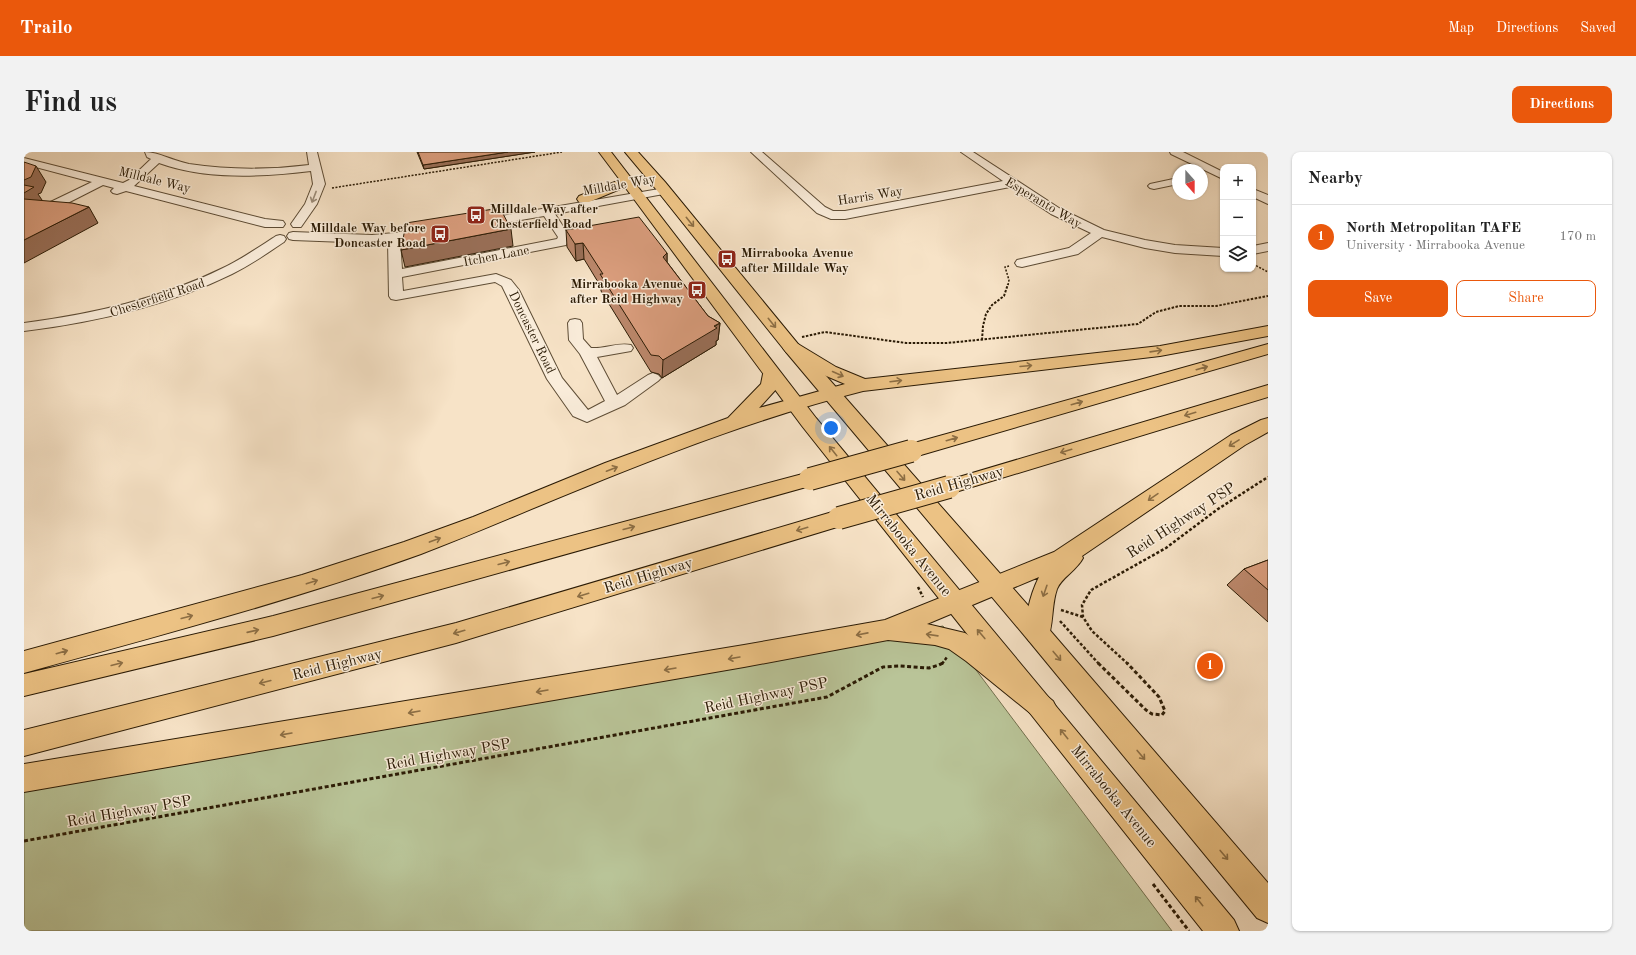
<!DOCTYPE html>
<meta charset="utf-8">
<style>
body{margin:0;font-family:"Old Standard TT",serif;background:#f2f2f2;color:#222}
.controls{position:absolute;right:12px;top:12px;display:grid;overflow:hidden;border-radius:8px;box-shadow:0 1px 3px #0004}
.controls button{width:36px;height:36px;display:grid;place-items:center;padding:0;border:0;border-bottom:1px solid #e0e0e0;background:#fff;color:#222;font:20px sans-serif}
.compass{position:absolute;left:1148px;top:12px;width:36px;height:36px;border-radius:50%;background:#fff;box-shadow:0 1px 3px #0004;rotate:159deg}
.you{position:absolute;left:807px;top:276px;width:14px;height:14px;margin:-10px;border:3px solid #fff;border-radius:50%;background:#1a73e8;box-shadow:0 0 0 6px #1a73e833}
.badge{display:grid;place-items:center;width:26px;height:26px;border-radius:50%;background:#ea580c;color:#fff;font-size:13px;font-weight:700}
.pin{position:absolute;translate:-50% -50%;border:2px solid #fff;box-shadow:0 1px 4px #0006}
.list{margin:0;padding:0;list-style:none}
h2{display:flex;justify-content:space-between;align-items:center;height:52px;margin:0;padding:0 16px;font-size:17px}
h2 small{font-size:13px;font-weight:400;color:#767676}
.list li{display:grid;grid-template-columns:26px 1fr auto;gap:12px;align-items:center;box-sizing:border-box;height:64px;padding:0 16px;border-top:1px solid #e0e0e0}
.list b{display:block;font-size:15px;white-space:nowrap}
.list p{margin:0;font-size:13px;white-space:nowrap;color:#767676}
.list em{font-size:13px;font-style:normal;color:#767676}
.actions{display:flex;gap:8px;padding:12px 16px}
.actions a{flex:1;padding:9px 0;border:1px solid #ea580c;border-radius:8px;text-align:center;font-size:14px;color:#ea580c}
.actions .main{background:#ea580c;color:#fff}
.icon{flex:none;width:22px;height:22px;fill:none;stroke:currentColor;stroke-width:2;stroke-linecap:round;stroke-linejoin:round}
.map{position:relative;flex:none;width:1244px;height:779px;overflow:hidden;border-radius:8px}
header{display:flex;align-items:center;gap:24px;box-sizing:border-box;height:56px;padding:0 20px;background:#ea580c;color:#fff}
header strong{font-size:19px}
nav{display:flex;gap:22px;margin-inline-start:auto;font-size:14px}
.intro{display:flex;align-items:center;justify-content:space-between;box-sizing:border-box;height:96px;padding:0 24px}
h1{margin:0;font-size:28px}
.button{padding:10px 18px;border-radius:8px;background:#ea580c;color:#fff;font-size:14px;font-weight:700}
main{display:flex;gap:24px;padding:0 24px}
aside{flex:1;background:#fff;border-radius:8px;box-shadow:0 1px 3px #0004}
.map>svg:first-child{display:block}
.green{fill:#b9c498;stroke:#72704e}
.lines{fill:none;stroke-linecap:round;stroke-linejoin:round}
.minor-casing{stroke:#5e4d36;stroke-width:2}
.major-casing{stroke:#2b1b05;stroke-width:2}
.highway-casing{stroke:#2b1b05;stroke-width:2}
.path-far3{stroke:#2b1b05;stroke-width:1.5;stroke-dasharray:2 1.5;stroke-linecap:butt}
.path-far2{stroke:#2b1b05;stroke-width:2;stroke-dasharray:2.5 1.5;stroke-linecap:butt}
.path-far1{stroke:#2b1b05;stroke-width:2.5;stroke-dasharray:3 2;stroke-linecap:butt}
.path{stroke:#2b1b05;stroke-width:3;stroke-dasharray:4 2.5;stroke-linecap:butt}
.minor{fill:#faeddb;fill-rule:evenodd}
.major{fill:#ecc284;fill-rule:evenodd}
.highway{fill:#ecc284;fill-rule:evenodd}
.highway-bridge-far1-casing{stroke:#2b1b05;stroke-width:19;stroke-linecap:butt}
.highway-bridge-casing{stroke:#2b1b05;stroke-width:24;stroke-linecap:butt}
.highway-bridge-far1{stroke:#ecc284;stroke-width:18}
.highway-bridge{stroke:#ecc284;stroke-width:22}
.wall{fill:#bc886c;stroke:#2b1b05}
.shaded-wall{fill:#996f58;stroke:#2b1b05}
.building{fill:#db9e7e;stroke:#2b1b05}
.oneway{stroke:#9d8e7b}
.oneway2{stroke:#8c6e44}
.labels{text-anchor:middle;stroke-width:3;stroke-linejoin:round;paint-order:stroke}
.far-street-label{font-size:13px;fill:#2b1b05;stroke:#faeddb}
.far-poi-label{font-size:13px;font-weight:bold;fill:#2b1b05;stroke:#faeddb;text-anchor:start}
.street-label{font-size:15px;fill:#2b1b05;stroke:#faeddb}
</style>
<header>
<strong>Trailo</strong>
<nav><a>Map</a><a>Directions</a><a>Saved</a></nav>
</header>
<div class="intro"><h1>Find us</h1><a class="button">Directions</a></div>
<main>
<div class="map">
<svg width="1244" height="779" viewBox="0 0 1244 779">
<rect width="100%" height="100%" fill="#f7e3c7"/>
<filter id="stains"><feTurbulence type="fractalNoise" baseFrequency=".005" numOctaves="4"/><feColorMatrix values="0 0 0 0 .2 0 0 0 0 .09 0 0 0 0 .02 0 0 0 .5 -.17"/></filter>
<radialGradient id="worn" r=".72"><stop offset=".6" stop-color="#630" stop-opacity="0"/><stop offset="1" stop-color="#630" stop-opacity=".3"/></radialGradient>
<path class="green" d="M 919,474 L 1148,779 L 0,779 L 0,638 Z"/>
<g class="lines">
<g class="minor-casing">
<path id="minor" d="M 121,0 C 135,0 149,9 165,12 C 205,18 245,18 285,13 L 283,0 L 293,0 L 301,32 L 293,52 L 277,75 L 269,75 L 267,72 L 281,52 L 289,32 L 287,19 C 238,25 182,28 135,11 L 110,34 L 241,67 L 259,69 L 261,72 L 259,75 L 241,75 L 102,39 L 93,42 L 89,41 L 87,39 L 90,36 L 79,33 L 22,62 L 14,62 L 12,59 L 14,56 L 68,30 L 0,12 L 0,6 L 99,31 L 105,28 L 127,7 L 123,5 Z
M 727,0 L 738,0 L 801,55 L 809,59 L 821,59 L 979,29 L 937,0 L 949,0 L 1035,56 L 1080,78 L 1121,88 L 1151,93 L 1199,96 L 1199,104 L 1151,101 L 1121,96 L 1078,85 L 1054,102 L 998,115 L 993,114 L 991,111 L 993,108 L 1045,96 L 1067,81 L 1027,62 L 986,35 L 821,67 L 807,67 L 793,61 Z
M 1146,0 L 1159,0 L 1199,20 L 1199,27 L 1147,2 Z
M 1154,26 L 1154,32 L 1130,37 L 1126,36 L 1124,34 L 1126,32 Z
M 641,36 L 645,37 L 647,39 L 645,41 L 531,62 L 546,85 L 542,93 L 378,125 L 379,139 L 472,122 L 487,128 L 495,138 L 538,226 L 564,258 L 581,249 L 556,202 L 545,188 L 544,171 L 546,168 L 551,167 L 556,168 L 558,171 L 559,187 L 567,196 C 581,197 594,190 607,193 L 609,196 L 607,199 L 573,205 L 593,243 L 624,223 L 629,221 L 634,223 L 637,226 L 634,229 L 601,253 L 563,270 L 549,264 L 523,227 L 478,134 L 471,130 L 372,148 L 367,147 L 365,144 L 364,89 L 348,91 L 269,88 L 265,87 L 263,84 L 265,81 L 269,80 L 348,83 L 382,80 L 386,81 L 388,84 L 386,87 L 376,88 L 378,117 L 533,87 L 534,85 L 520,64 L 457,75 L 453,74 L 451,71 L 453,68 Z
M 1229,37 L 1244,43 L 1244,52 L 1229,45 Z
M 256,83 L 260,84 L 262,87 L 260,90 C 243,101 227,113 208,122 C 143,154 72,170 0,179 L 0,171 C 69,162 136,147 199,116 C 218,107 235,95 252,84 Z
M 1244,91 L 1244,99 L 1229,102 L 1229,94 Z"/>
</g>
<g class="major-casing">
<path id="major" d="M 575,0 L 587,0 L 792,266 L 1210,768 L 1215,779 L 1179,779 L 778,274 L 601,35 L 565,50 L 555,50 L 553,47 L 555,44 L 596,28 Z
M 601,0 L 614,0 L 641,30 L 774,192 L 1023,475 L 1244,731 L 1244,771 L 1233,766 L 1005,489 L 762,200 L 631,36 Z"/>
</g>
<g class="highway-casing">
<path id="highway" d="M 1244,174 L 1244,184 L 1136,204 L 839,239 C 744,263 652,298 561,335 C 506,357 452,381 397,402 C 267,449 133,484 0,521 L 0,499 L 278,423 L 380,390 L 449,365 L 581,311 L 704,266 L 737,232 L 739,222 L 742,218 L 748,216 L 754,218 L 757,222 L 755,234 L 735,256 L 821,232 L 800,223 L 762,200 L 759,196 L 762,192 L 768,191 L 774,192 L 812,215 L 841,227 L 1136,194 Z
M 1244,192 L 1244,202 L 890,305 L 883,303 L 880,298 L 883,293 Z
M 1244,233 L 1244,245 L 925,342 L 918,340 L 915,335 L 918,330 Z
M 1244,266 L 1244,280 L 1221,293 L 1058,404 L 1059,406 C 1053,418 1037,426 1033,437 C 1027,454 1030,473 1023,489 L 1014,492 L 1005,489 C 997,473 1007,441 1015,425 L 903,472 L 941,481 L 960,493 L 1029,549 L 1033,557 L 1029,565 L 1020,569 L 1011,565 L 942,509 L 925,497 L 911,493 L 864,488 L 720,515 L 0,640 L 0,612 L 720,493 L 861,468 L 1030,400 L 1207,283 L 1237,268 Z
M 786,320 L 793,322 L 796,327 L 793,332 L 249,484 L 0,544 L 0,522 L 249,464 Z
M 815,358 L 823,360 L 826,366 L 823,372 L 432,491 L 0,604 L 0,578 L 432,471 Z"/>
</g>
<path class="path-far3" d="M 308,36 L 538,0
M 1229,112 L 1244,120
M 984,133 L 985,128 L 981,115 L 985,114"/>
<path class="path-far2" d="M 778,185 L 801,180 L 882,191 L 923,191 L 1114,172 L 1132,160 L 1155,154 L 1192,154 L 1244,144
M 958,188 L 959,174 L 962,162 L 968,153 L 980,144 L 984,132"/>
<path class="path-far1" d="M 894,435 L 899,445
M 1037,458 L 1059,465
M 1036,469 L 1075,512
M 918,512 L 923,505
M 1104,512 L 1068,479 L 1059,465 L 1058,453 L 1067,438 L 1142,396 L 1194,357 L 1244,325"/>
<path class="path" d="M 1074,511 L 1122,558 L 1128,562 L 1138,563 L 1141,559 L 1135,545 L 1103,511
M 0,689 L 803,545 L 859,515 L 876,514 L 905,516 L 915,513 L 919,511
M 1129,732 L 1165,779"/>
<use href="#minor" class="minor"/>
<use href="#major" class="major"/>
<use href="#highway" class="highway"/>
<g class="highway-bridge-far1-casing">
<path id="highway-bridge-far1" d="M 883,300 L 890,298"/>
</g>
<g class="highway-bridge-casing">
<path id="highway-bridge" d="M 786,327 L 887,299
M 815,366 L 925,335"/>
</g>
<use href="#highway-bridge-far1" class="highway-bridge-far1"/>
<use href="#highway-bridge" class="highway-bridge"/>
</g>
<path class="wall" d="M 393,0 L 511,0 L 400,17 Z
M 542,78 L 643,101 L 643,110 L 684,164 L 696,171 L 694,188 L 692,189 L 692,193 L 638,226 L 635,222 L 627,220 L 577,139 L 577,135 L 560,107 L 552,109 L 543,95 Z
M 1244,408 L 1244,470 L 1203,433 L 1220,417 Z"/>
<path class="shaded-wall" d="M 484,0 L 511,0 L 400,17 L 399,13 Z
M 12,14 L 22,30 L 17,41 L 14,42 L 20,51 L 0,60 L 0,28 Z
M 65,55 L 74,71 L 0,111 L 0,88 Z
M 487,77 L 489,94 L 381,115 L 377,98 Z
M 559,91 L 560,107 L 552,109 L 551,92 Z
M 643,101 L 643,118 L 639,105 Z
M 696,171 L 694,188 L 692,189 L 692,193 L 638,226 L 639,208 Z"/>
<path class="building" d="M 394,0 L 484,0 L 399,13 Z
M 0,10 L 12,14 L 7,25 L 0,28 Z
M 0,33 L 10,35 L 0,41 Z
M 0,47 L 48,51 L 65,55 L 0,88 Z
M 476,56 L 487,77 L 377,98 L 382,71 Z
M 615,65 L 643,101 L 639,105 L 684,164 L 696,171 L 690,174 L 693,176 L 639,208 L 635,204 L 627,203 L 576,122 L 579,122 L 559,91 L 551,92 L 542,78 Z
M 1244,408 L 1244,438 L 1220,417 Z"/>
<defs><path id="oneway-shaft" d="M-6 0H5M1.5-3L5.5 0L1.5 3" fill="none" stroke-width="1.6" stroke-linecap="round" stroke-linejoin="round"/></defs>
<use class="oneway" href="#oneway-shaft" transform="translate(290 45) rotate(111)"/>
<g class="oneway2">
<use href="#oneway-shaft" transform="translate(666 70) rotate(51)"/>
<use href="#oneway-shaft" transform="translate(748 171) rotate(51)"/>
<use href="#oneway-shaft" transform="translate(1132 199) rotate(-8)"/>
<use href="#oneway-shaft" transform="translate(1002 214) rotate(-5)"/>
<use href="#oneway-shaft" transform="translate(1178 216) rotate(-16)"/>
<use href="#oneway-shaft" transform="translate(814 222) rotate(24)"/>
<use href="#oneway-shaft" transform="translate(872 229) rotate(-7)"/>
<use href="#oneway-shaft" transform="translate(1053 251) rotate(-16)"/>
<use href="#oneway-shaft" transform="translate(1166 262) rotate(163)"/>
<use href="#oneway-shaft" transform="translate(928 287) rotate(-16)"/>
<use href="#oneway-shaft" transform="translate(1210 291) rotate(148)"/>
<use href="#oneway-shaft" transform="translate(809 299) rotate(-129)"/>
<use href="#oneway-shaft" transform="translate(1042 299) rotate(163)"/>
<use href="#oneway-shaft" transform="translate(588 317) rotate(-21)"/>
<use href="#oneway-shaft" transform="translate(877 324) rotate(49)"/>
<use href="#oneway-shaft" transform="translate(1129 345) rotate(145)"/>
<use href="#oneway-shaft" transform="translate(605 376) rotate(-15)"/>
<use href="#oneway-shaft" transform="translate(778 377) rotate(163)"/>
<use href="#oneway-shaft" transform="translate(411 388) rotate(-20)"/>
<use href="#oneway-shaft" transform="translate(480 411) rotate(-15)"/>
<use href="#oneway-shaft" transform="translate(288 430) rotate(-18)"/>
<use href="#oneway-shaft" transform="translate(1021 439) rotate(109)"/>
<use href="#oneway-shaft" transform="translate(559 443) rotate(163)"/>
<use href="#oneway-shaft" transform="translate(354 445) rotate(-15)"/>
<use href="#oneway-shaft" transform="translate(163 465) rotate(-15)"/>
<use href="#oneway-shaft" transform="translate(229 479) rotate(-13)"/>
<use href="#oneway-shaft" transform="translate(435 480) rotate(164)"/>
<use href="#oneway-shaft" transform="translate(838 482) rotate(169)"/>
<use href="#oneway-shaft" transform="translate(957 482) rotate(-130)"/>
<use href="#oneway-shaft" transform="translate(908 483) rotate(-172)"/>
<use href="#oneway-shaft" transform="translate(38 500) rotate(-16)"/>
<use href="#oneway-shaft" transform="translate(1033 504) rotate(50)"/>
<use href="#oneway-shaft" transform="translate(710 506) rotate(170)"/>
<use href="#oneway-shaft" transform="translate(93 512) rotate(-14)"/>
<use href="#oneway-shaft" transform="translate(646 517) rotate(170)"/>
<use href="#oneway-shaft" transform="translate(241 530) rotate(166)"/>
<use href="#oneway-shaft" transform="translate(518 539) rotate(170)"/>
<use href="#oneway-shaft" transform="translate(390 560) rotate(170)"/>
<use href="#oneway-shaft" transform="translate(262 582) rotate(170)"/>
<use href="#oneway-shaft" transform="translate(1040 582) rotate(-129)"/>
<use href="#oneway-shaft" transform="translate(1117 603) rotate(50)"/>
<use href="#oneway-shaft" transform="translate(1200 703) rotate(50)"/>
<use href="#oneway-shaft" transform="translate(1175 749) rotate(-129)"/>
</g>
<defs>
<g id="bus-square" transform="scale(1)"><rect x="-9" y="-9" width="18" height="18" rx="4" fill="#8f2418" stroke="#faeddb"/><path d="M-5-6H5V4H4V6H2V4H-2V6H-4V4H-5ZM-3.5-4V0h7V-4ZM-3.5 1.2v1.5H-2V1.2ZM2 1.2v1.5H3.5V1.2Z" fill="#fff"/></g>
</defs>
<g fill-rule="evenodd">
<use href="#bus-square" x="452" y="63"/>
<use href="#bus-square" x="416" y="82"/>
<use href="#bus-square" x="703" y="107"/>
<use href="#bus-square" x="673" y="138"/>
</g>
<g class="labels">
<g class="far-street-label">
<text transform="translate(131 27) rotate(14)" y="5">Milldale Way</text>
<text transform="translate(595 32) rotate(-10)" y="5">Milldale Way</text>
<text transform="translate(846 43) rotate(-9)" y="5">Harris Way</text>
<text transform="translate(1020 50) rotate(31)" y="5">Esperanto Way</text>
<text transform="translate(472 103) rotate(-11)" y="5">Itchen Lane</text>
<text transform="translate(133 145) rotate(-18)" y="5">Chesterfield Road</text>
<text transform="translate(509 180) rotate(64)" y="5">Doncaster Road</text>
</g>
<g class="far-poi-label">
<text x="466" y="61">Milldale Way after<tspan x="466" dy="15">Chesterfield Road</tspan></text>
<text x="402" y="80" text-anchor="end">Milldale Way before<tspan x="402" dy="15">Doncaster Road</tspan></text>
<text x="717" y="105">Mirrabooka Avenue<tspan x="717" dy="15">after Milldale Way</tspan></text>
<text x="659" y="136" text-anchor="end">Mirrabooka Avenue<tspan x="659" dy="15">after Reid Highway</tspan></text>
</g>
<g class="street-label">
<text transform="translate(935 331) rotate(-16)" y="5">Reid Highway</text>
<text transform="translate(1157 368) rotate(-33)" y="5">Reid Highway PSP</text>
<text transform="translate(885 393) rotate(51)" y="5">Mirrabooka Avenue</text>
<text transform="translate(624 423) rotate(-17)" y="5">Reid Highway</text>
<text transform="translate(313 512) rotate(-14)" y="5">Reid Highway</text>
<text transform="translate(742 543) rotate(-12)" y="5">Reid Highway PSP</text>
<text transform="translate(424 602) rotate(-10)" y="5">Reid Highway PSP</text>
<text transform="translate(1090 644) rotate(51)" y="5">Mirrabooka Avenue</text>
<text transform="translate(105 659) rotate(-10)" y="5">Reid Highway PSP</text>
</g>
</g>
<rect width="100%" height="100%" filter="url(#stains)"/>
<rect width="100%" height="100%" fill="url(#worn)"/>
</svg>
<div class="controls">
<button>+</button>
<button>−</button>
<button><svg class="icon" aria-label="layers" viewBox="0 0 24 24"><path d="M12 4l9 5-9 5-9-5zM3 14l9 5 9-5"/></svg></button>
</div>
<svg class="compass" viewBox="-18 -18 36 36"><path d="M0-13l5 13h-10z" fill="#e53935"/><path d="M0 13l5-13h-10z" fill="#767676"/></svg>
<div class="you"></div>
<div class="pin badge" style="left:1186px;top:514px">1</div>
</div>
<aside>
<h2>Nearby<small></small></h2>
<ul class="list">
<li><span class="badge">1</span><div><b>North Metropolitan TAFE</b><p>University · Mirrabooka Avenue</p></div><em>170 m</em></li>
</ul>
<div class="actions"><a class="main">Save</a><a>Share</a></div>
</aside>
</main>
